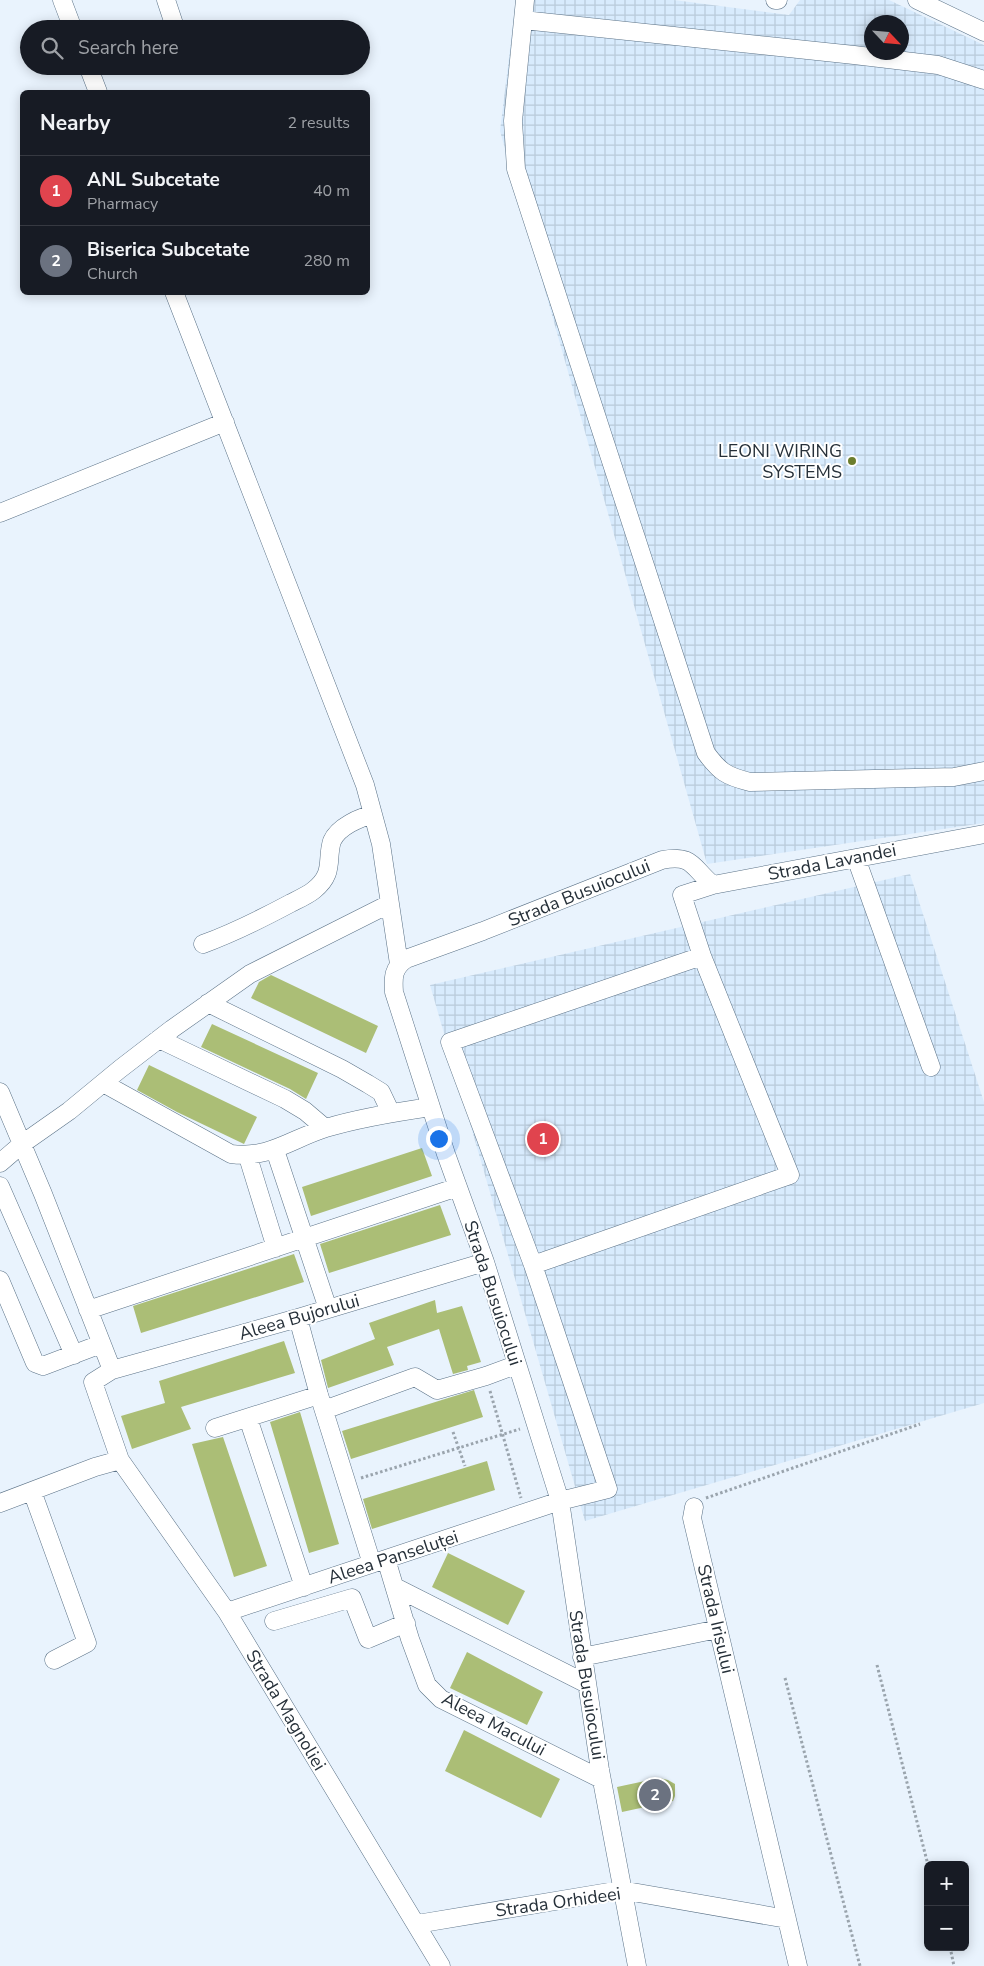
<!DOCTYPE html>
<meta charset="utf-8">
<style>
body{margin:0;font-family:"Nunito Sans",sans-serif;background:#20242c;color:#f1f3f6}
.controls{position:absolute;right:15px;bottom:15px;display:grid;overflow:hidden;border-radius:8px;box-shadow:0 2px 12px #0003}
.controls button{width:45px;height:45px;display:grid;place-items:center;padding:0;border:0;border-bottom:1px solid #363941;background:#171b24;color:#f1f3f6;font:25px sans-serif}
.compass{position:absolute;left:864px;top:15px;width:45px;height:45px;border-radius:50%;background:#171b24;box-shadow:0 2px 12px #0003;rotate:116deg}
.you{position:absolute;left:438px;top:1138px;width:18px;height:18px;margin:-12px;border:4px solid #fff;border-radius:50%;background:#1a73e8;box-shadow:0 0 0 8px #1a73e833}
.badge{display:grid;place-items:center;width:32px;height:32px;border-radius:50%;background:#6c7e2d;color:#fff;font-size:16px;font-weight:700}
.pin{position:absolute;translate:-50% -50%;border:2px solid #fff;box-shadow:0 1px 5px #0006}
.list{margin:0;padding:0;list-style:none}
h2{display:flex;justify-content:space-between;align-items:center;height:65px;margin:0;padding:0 20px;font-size:21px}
h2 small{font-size:16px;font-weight:400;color:#9ea1a6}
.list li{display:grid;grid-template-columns:32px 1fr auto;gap:15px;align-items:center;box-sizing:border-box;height:70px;padding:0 20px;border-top:1px solid #363941}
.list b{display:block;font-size:19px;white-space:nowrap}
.list p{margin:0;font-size:16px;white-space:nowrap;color:#9ea1a6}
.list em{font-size:16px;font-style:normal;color:#9ea1a6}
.icon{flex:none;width:28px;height:28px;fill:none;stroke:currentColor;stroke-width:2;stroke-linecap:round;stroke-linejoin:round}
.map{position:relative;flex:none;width:984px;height:1966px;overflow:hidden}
.search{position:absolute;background:#171b24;box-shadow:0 2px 12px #0003;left:20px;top:20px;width:350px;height:55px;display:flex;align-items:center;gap:12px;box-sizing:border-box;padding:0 18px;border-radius:28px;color:#9ea1a6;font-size:19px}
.panel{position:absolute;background:#171b24;box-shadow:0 2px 12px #0003;left:20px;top:90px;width:350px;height:205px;border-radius:8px}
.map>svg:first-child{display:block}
.industrial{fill:url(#industrial-grid);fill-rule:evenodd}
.building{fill:#abbe76}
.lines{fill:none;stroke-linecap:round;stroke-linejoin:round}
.minor-casing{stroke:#5b7287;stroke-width:19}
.path{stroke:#9aa4ad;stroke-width:3;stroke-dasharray:2.5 2.5;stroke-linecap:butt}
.minor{stroke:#fff;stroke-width:18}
.poi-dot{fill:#6c7e2d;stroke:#fff;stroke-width:2}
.labels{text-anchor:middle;stroke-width:4;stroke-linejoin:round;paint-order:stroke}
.poi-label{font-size:18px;fill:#263039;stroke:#fff;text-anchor:end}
.street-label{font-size:18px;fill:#263039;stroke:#fff}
</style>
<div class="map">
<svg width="984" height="1966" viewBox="0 0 984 1966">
<defs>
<pattern id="industrial-grid" width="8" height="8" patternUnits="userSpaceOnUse" patternTransform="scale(1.25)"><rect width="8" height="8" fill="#d8ebfd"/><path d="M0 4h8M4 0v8" fill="none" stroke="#b9cada"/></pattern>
</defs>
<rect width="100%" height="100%" fill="#e9f3fd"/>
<path class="industrial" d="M 516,0 L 674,0 L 789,15 L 800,0 L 889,0 L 984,45 L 984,823 L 707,864 L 500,131 ZM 872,22 L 902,22 L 902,52 L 872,52 Z
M 910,874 L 984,1102 L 984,1403 L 585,1521 L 430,985 Z"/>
<path class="building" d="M 271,975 L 378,1026 L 366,1053 L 251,998 L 259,982 Z
M 212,1024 L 318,1073 L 306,1099 L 290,1089 L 201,1047 Z
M 149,1065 L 257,1117 L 244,1144 L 177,1112 L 137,1090 Z
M 422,1148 L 432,1176 L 311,1216 L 302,1187 Z
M 440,1205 L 451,1235 L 329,1273 L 320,1244 Z
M 294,1254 L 304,1282 L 141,1333 L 133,1306 Z
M 435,1300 L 437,1313 L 462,1306 L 481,1362 L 467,1366 L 468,1370 L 453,1374 L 439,1329 L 387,1347 L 394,1365 L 328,1388 L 321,1360 L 375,1339 L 369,1323 Z
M 284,1341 L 295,1373 L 181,1407 L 191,1429 L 132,1449 L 121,1416 L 165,1403 L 159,1381 Z
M 474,1390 L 483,1417 L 351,1459 L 342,1431 Z
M 300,1412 L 339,1544 L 309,1553 L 270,1422 Z
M 223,1437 L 267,1566 L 234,1577 L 192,1444 Z
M 487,1461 L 495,1490 L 372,1529 L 363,1499 Z
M 448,1553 L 525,1591 L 508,1625 L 432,1587 Z
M 467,1652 L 543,1692 L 527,1725 L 450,1688 Z
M 464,1730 L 560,1779 L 541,1818 L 445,1771 Z
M 659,1778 L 668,1780 L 675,1784 L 675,1796 L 673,1801 L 622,1812 L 617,1787 Z"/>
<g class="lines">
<g class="minor-casing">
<path id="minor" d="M 62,0 L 73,29
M 166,0 L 174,24
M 525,0 L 513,121 L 516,169 L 706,753 C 720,772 726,776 750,782 L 954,777 L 984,771
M 775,0 L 778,0
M 917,0 L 984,32
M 523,20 L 854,55 L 938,65 L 984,80
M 88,66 L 98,92
M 174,292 L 365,785 L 381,844 L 399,964
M 0,513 L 225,422
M 856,858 L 931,1067
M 203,944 C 233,933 263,918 291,903 C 299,899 308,895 314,890 C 335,873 326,860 332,841 C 338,827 360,817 373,815
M 208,1003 L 342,1069 L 368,1084 L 381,1092 L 391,1113
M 159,1039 L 285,1099 L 305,1111 L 325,1128
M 103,1083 L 231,1154 C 269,1159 291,1139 326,1128 C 359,1118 396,1112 431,1107
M 0,1092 L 43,1194 L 112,1370 L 93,1382 L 120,1460 L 227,1612 L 441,1966
M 275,1150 L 328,1309
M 248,1157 L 276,1248
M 0,1163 L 22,1144 L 69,1111 L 120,1069 L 172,1029 L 250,974 L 389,904
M 0,1186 L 74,1355
M 533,1265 L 450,1042 L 702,956
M 0,1280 L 35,1363 L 43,1366 L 101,1344
M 88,1310 L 458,1187
M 298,1318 L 319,1395 L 372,1564
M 112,1370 L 298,1318 L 485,1262
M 324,1410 L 415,1377 L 437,1390 L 486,1376 L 516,1365
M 248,1418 L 304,1587
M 215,1428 L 319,1395
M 32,1491 L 87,1643 L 54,1660
M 0,1503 L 95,1467 L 120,1460
M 694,1507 L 692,1518 L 798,1966
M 386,1559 L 410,1639 L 427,1685 L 441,1699 L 601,1779
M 395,1587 L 587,1684
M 227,1612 L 560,1501 L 608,1489 L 533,1265 L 790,1175 L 702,956 L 682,895 L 713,885 L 984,834
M 274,1621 L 352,1598 L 368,1639 L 406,1623
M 582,1657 L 718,1629
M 417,1924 L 621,1890 L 787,1919
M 637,1966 L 600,1770 L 560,1501 L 485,1262 L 446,1154 L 394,992 C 393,977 393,968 406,959 L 483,931 L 662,860 C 694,854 692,868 713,885"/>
</g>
<path class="path" d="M 490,1391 L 521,1498
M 453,1432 L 465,1466
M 361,1478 L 520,1429
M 706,1498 L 920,1424
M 877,1665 L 928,1865
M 785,1678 L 860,1966
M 950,1947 L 954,1966"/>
<use href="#minor" class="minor"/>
</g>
<circle class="poi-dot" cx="852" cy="461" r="5"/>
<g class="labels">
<g class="poi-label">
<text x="842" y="457">LEONI WIRING<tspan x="842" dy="21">SYSTEMS</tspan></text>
</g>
<g class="street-label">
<text transform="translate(832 862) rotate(-11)" y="6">Strada Lavandei</text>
<text transform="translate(579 893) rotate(-22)" y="6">Strada Busuiocului</text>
<text transform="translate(493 1293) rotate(72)" y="6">Strada Busuiocului</text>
<text transform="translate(299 1317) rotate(-16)" y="6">Aleea Bujorului</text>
<text transform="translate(393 1557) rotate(-18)" y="6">Aleea Panseluței</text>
<text transform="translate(716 1619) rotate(77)" y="6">Strada Irisului</text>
<text transform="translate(587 1685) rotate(81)" y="6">Strada Busuiocului</text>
<text transform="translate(286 1710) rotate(59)" y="6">Strada Magnoliei</text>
<text transform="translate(494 1724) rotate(28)" y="6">Aleea Macului</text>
<text transform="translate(558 1902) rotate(-8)" y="6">Strada Orhideei</text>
</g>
</g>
</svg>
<div class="controls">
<button>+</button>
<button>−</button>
</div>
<svg class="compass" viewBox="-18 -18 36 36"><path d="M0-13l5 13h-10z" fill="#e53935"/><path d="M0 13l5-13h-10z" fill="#9ea1a6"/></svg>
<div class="you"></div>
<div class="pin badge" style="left:543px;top:1139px;background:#e0444e">1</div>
<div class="pin badge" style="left:655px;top:1795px;background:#6b7280">2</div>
<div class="search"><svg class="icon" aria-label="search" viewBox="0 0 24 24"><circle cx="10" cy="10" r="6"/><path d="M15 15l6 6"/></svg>Search here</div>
<section class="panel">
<h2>Nearby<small>2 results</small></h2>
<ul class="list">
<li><span class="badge" style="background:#e0444e">1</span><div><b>ANL Subcetate</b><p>Pharmacy</p></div><em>40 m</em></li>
<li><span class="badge" style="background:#6b7280">2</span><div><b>Biserica Subcetate</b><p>Church</p></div><em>280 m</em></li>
</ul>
</section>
</div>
